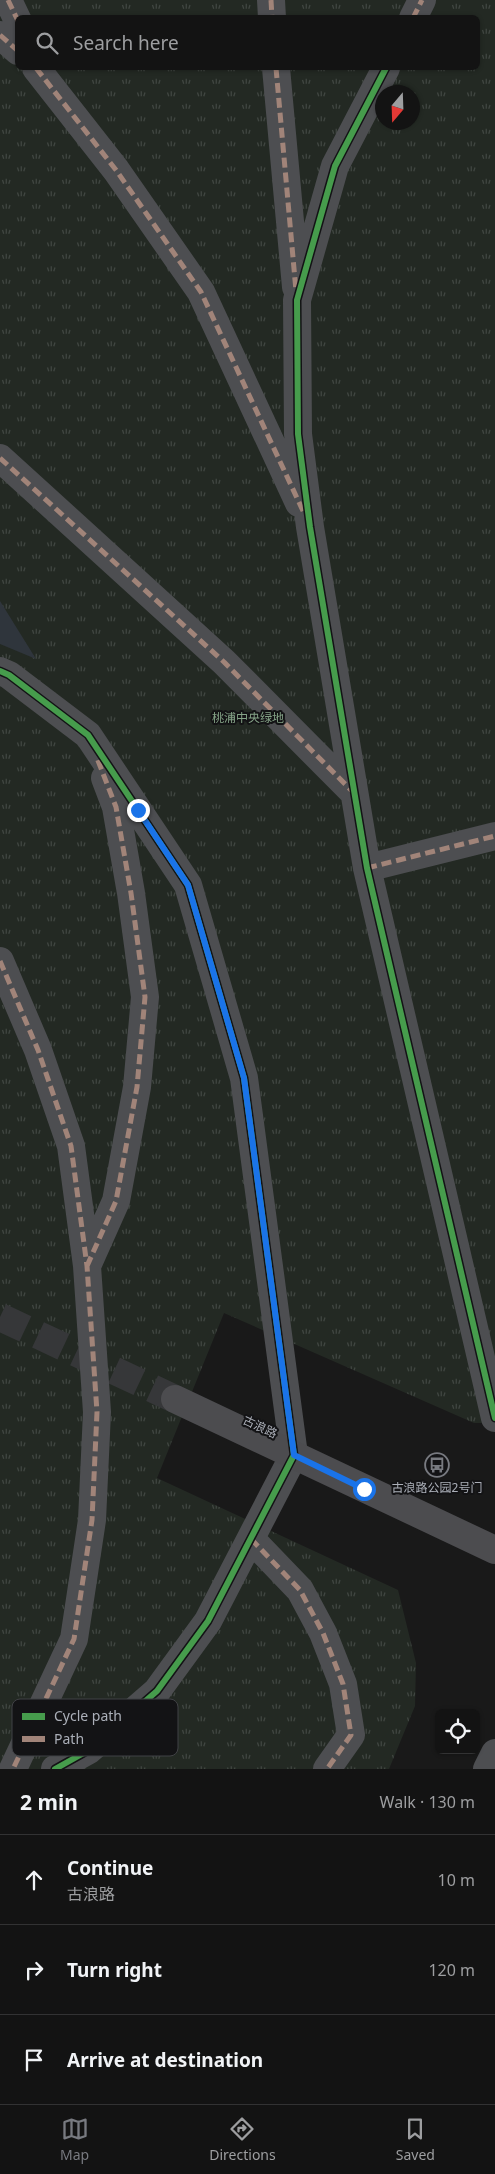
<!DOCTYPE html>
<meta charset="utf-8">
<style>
body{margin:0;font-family:"Noto Sans","Noto Sans SC",sans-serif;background:#1c1c1c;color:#f1f3f6}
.controls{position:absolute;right:15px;bottom:15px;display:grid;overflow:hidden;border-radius:8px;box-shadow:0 1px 4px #0004}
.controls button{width:45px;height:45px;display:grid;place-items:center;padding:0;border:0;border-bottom:1px solid #323233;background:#131313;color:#f1f3f6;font:25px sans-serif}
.compass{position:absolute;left:375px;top:85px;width:45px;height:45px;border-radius:50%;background:#131313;box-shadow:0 1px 4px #0004;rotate:199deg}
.stop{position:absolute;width:15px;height:15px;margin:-11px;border:4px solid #1a73e8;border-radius:50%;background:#fff}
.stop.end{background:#1a73e8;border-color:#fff;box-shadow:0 1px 5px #0008}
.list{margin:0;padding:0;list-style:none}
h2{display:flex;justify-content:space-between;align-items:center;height:65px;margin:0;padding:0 20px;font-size:21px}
h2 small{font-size:16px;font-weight:400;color:#9d9ea0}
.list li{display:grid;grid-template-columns:32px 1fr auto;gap:15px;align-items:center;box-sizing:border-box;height:90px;padding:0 20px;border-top:1px solid #323233}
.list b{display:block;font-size:19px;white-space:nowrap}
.list p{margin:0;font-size:16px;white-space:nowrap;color:#9d9ea0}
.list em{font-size:16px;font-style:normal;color:#9d9ea0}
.icon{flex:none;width:28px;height:28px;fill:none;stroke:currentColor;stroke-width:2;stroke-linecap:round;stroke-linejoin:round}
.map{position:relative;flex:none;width:495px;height:1769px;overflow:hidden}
.search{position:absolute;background:#131313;box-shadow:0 1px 4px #0004;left:15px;right:15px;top:15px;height:55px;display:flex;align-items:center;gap:12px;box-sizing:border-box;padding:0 18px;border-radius:8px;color:#9d9ea0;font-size:19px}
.sheet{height:335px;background:#131313}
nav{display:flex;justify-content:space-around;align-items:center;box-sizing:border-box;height:70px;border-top:1px solid #323233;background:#131313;font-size:14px;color:#9d9ea0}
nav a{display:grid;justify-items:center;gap:2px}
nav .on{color:#787a80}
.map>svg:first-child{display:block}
.park{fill:url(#park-tufts);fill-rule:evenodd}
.water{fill:#2f353c}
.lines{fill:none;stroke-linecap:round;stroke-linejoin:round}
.secondary-tunnel{stroke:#363739;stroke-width:28;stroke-dasharray:28 14;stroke-linecap:butt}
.street{stroke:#4d4e51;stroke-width:28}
.secondary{stroke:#4c4c4f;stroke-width:28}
.quiet{stroke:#a18479;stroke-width:5;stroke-dasharray:10 5;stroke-linecap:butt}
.cycleway-casing{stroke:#131315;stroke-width:9}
.cycleway{stroke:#469c4c;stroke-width:6}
.route{stroke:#1a73e8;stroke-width:6}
.labels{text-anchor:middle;stroke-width:4;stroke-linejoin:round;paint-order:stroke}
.park-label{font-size:12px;fill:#84a286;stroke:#131315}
.street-label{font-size:12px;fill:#abafb8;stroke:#131315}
.poi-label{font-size:12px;fill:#abafb8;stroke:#131315}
.key{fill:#131315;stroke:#414246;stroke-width:1}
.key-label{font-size:14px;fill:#abafb8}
</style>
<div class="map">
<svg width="495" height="1769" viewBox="0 0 495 1769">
<defs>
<pattern id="park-tufts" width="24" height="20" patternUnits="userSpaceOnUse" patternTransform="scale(1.25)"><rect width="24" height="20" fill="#232923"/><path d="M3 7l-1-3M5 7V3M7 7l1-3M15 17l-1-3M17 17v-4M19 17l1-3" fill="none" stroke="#404641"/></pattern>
</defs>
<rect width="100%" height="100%" fill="#191919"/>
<path class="park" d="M 0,0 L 495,0 L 495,1423 L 474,1423 L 224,1313 L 157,1478 L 398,1590 L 416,1663 L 415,1706 L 389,1769 L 0,1769 ZM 18,18 L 478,18 L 478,68 L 18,68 ZM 382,92 L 412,92 L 412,122 L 382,122 Z"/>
<path class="water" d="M 0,601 L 36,659 L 0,644 Z"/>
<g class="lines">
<path class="secondary-tunnel" d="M 0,1317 L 175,1399"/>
<path class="street" d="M 8,0 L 18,21
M 271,0 L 272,18
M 413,18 L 422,0
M 0,35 L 18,51
M 36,68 L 116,170 L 201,292 L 299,503
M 276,68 L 296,287
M 386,68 L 335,166 L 297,300 L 298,434 L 310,527 L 367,868 L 495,1418
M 0,458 L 224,662 L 354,793
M 0,671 L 9,675 L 88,735 L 188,885 L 244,1078 L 294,1455 L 208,1621 L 157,1691 L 89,1750 L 55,1769
M 367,868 L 495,836
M 0,961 L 38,1050 L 71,1146 L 87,1266 L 97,1412 L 92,1520 L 74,1639 L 13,1769
M 87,1266 L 116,1201 L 137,1087 L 145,997 L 131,893 L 116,807 L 105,778
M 251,1539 L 300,1590 L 323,1633 L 343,1684 L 351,1735 L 327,1769
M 487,1769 L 495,1753"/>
<path class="secondary" d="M 175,1399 L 495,1550"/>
<path class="quiet" d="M 8,0 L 18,21
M 271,0 L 272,18
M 413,18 L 422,0
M 0,35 L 18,51
M 36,68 L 116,170 L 201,292 L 304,513
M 276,68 L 296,291
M 0,458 L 224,662 L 352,791
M 367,868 L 495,836
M 0,961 L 38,1050 L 71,1146 L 87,1266 L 97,1412 L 92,1520 L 74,1639 L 13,1769
M 87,1266 L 116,1201 L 137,1087 L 145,997 L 131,893 L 116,807 L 97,758
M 251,1539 L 300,1590 L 323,1633 L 343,1684 L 351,1735 L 327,1769"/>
<g class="cycleway-casing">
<path id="cycleway" d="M 386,68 L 335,166 L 297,300 L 298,434 L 310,527 L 367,868 L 495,1418
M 0,671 L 9,675 L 88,735 L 188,885 L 244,1078 L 294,1455 L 208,1621 L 157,1691 L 89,1750 L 55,1769"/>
</g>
<use href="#cycleway" class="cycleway"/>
</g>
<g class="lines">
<path class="route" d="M 138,810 L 188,885 L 244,1078 L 294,1455 L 364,1489"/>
</g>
<defs>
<g id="bus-ring" transform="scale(1.25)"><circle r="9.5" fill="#131315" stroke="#787a80" stroke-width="1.5"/><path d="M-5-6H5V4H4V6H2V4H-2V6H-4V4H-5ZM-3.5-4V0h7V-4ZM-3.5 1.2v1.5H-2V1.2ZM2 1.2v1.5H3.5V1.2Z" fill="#787a80"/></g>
</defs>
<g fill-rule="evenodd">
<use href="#bus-ring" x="437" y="1465"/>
</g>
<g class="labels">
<g class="park-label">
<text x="248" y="722">桃浦中央绿地</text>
</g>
<g class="street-label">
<text transform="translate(260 1427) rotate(25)" y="4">古浪路</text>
</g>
<g class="poi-label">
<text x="437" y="1492">古浪路公园2号门</text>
</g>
</g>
<rect x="12" y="1699" width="166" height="57" rx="8" class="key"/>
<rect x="22" y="1713" width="23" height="7" fill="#469c4c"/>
<rect x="22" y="1736" width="23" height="6" fill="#a18479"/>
<g class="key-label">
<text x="54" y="1721">Cycle path</text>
<text x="54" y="1744">Path</text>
</g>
</svg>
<div class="controls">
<button><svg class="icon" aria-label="locate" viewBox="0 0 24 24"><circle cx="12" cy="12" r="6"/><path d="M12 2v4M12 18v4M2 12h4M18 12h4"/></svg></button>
</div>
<svg class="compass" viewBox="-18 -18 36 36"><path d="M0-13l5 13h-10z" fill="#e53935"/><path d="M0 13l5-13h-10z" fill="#9d9ea0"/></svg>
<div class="stop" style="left:364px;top:1489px"></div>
<div class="stop end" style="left:138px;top:810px"></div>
<div class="search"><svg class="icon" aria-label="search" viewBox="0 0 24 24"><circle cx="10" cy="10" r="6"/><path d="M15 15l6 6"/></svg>Search here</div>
</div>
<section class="sheet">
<h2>2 min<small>Walk · 130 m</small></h2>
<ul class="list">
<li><svg class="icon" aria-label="ahead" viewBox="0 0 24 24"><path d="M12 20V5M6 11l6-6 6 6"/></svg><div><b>Continue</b><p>古浪路</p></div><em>10 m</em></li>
<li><svg class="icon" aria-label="right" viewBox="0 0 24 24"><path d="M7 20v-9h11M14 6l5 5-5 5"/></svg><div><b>Turn right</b></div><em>120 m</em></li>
<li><svg class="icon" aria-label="arrive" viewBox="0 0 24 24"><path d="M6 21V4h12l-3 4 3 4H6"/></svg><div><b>Arrive at destination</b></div></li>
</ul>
</section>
<nav>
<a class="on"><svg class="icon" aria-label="map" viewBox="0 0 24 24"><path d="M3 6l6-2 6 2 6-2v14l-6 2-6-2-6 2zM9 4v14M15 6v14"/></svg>Map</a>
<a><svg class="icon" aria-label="directions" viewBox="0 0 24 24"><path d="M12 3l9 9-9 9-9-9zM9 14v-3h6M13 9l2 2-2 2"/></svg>Directions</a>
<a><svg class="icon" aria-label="saved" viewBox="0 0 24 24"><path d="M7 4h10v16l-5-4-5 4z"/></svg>Saved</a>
</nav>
